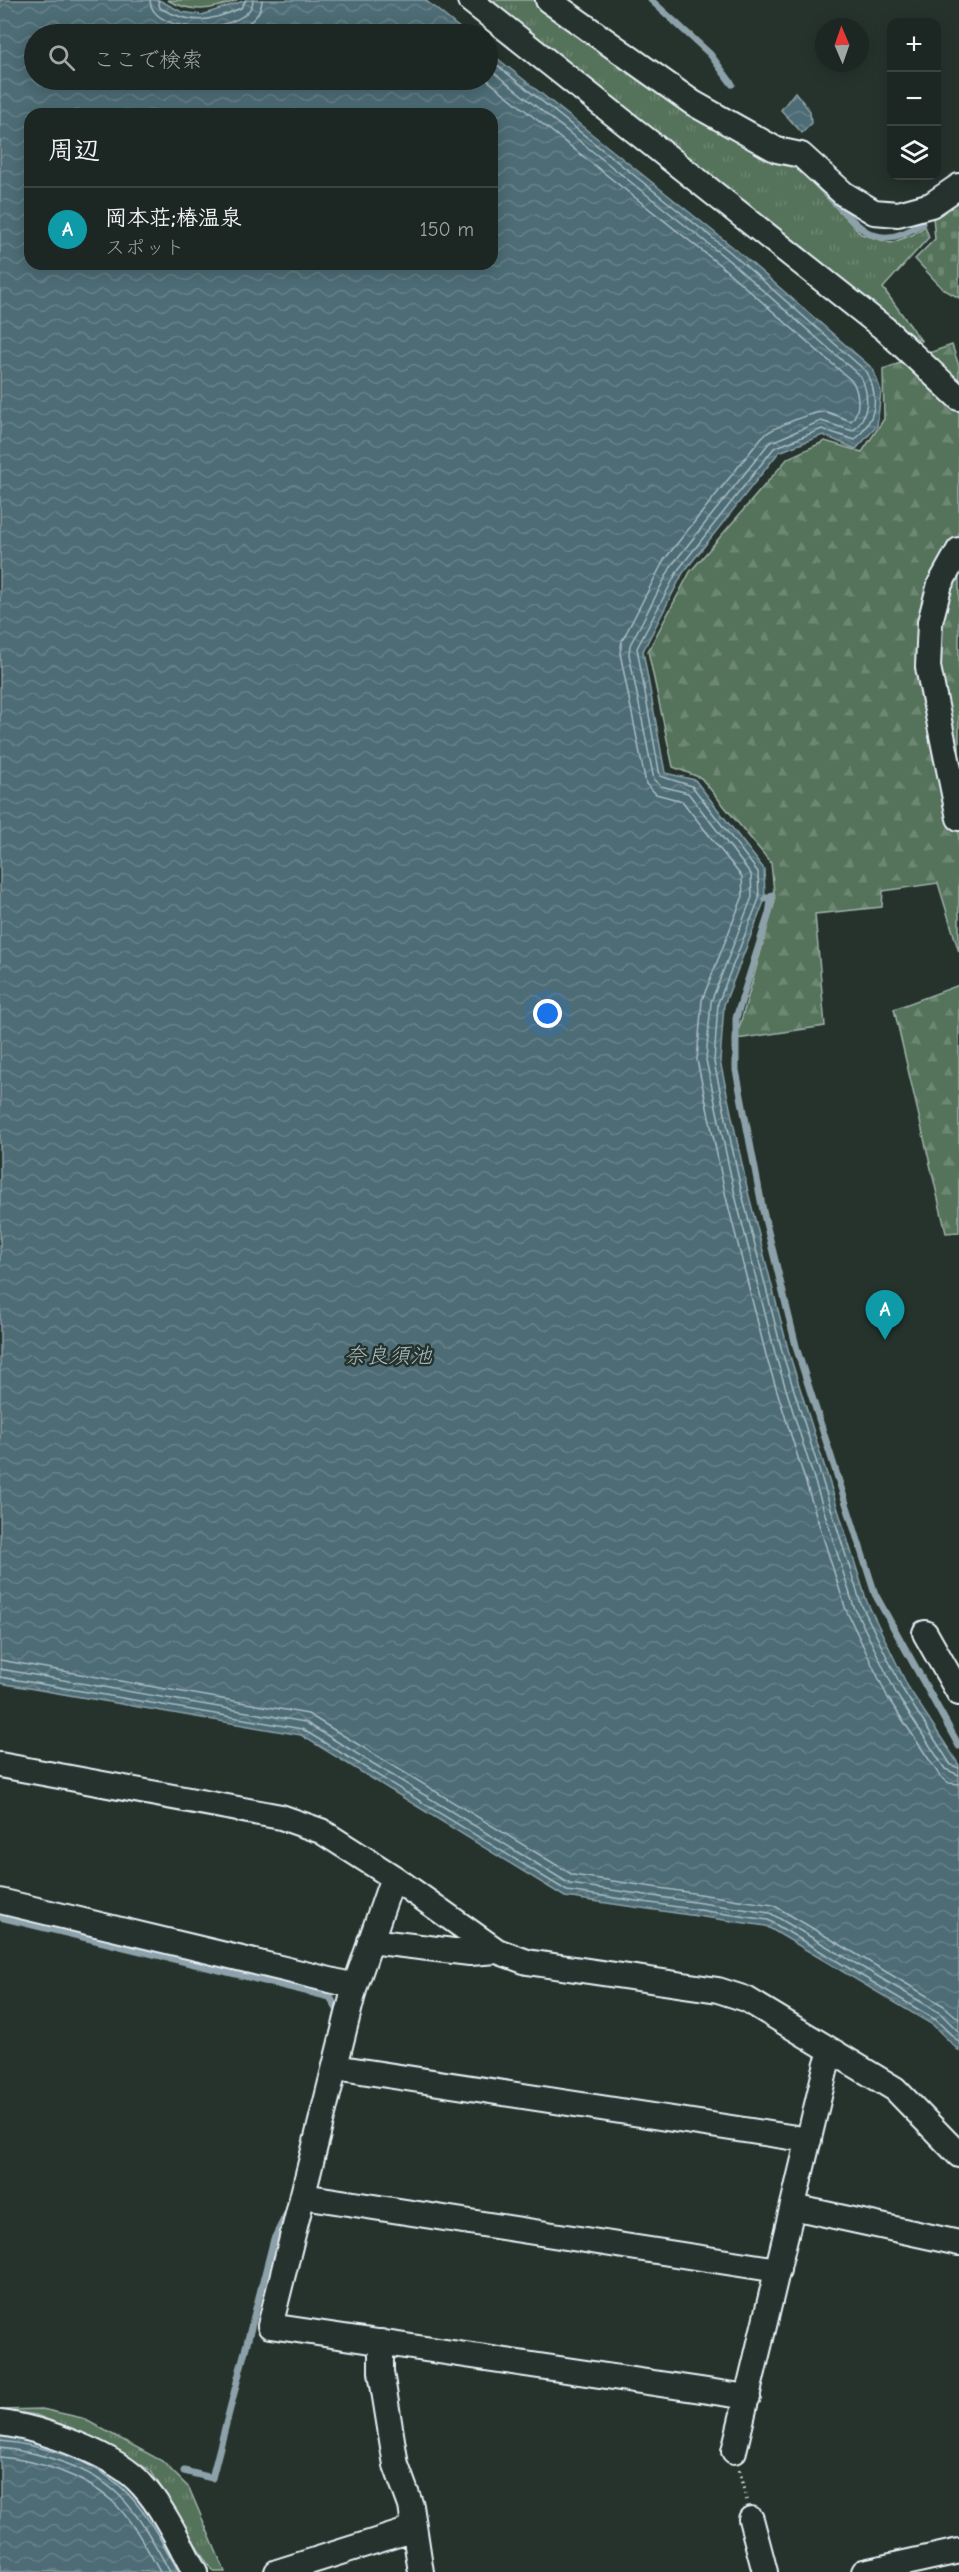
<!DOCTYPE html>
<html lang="ja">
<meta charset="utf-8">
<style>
body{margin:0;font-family:"Comic Neue","Klee One",sans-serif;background:#29322f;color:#f1f3f6}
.controls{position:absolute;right:18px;top:18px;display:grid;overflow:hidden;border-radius:12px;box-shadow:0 3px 15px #0003}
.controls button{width:54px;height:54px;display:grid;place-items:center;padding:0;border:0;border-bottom:2px solid #3a4340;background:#1c2622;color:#f1f3f6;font:30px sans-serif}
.compass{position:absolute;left:815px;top:18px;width:54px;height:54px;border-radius:50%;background:#1c2622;box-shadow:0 3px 15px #0003;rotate:358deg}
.you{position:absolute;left:548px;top:1014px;width:21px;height:21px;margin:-15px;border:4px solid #fff;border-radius:50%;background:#1a73e8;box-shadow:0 0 0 9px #1a73e833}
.badge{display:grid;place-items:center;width:39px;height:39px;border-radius:50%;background:#ffd166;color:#fff;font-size:20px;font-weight:700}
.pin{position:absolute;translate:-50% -50px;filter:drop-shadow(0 2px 3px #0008)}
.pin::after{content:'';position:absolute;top:32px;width:21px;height:18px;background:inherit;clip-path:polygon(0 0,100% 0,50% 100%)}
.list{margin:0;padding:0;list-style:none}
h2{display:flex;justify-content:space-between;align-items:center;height:78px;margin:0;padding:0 24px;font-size:26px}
h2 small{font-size:20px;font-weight:400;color:#a0a5a5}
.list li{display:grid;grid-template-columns:39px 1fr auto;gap:18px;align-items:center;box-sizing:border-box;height:84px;padding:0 24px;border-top:2px solid #3a4340}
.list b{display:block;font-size:22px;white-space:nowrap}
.list p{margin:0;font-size:20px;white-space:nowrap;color:#a0a5a5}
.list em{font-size:20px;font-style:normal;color:#a0a5a5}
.icon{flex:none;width:33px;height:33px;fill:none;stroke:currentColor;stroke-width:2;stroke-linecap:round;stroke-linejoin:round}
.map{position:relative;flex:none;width:959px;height:2572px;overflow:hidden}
.search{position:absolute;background:#1c2622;box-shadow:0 3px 15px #0003;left:24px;top:24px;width:474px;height:66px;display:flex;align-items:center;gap:15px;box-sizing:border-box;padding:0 21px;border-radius:33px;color:#a0a5a5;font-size:22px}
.panel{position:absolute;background:#1c2622;box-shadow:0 3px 15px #0003;left:24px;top:108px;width:474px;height:162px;border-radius:18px}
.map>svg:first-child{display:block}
.grass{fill:url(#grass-tufts);stroke:#9eb2a9;stroke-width:1.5}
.forest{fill:url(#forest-firs);stroke:#9eb2a9;stroke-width:1.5}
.cemetery{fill:url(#cemetery-stones);stroke:#9eb2a9;stroke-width:1.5}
.park{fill:#55725a;stroke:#9eb2a9;stroke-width:1.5}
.water{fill:url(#water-waves);stroke:#8ca1a9;stroke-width:1.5;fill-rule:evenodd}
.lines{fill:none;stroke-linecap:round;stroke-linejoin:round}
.shore{stroke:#aabcc3;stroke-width:1.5}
.stream{stroke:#8ca1a9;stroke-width:7}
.street-casing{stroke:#e8f1f8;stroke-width:28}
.path{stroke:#e8f1f8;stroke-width:4;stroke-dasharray:1.5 4.5;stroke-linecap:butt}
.street{stroke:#26332d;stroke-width:24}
.labels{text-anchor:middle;stroke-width:5;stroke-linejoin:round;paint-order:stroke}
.water-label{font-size:22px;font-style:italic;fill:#aabcc3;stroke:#26332d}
</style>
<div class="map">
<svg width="959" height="2572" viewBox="0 0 959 2572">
<defs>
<pattern id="grass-tufts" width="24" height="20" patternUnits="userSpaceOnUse" patternTransform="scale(1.5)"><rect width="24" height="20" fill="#55725a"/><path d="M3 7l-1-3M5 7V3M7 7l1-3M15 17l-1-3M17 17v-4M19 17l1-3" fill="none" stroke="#6d8772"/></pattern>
<pattern id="forest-firs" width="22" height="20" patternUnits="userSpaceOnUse" patternTransform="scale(1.5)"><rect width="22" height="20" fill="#55725a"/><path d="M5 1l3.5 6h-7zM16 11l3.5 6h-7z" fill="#6d8772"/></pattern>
<pattern id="cemetery-stones" width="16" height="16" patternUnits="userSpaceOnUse" patternTransform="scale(1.5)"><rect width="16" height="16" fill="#55725a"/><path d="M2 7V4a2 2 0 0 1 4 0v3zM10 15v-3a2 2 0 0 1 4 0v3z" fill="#6d8772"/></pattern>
<pattern id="water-waves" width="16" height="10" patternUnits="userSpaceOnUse" patternTransform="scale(1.5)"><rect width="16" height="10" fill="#4e6c74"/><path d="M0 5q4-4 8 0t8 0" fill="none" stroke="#688189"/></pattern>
</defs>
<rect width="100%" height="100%" fill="#26332d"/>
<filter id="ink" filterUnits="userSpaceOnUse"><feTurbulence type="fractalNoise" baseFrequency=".0167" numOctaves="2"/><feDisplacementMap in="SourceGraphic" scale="12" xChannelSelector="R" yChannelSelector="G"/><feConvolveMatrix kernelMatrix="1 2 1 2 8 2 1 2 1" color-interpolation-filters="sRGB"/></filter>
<g filter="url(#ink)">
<path class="grass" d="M 488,0 L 538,0 L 755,150 L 797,167 L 861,234 L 891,243 L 912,235 L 925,226 L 929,237 L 883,288 L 922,342 L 853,294 Z
M 42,2409 L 82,2418 L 162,2461 L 189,2488 L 225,2572 L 215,2572 L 209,2566 L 151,2471 L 102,2441 L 36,2415 L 0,2410 Z"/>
<path class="forest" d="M 952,345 L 959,366 L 959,952 L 938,883 L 883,891 L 882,907 L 815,914 L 825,1026 L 736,1039 L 775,901 L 771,863 L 701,778 L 673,767 L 648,651 L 690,572 L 788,458 L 825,441 L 862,452 L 884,419 L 883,369 Z
M 959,985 L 959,1232 L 946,1233 L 894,1009 Z"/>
<path class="cemetery" d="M 959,197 L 959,298 L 943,289 L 915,259 L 935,239 L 933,217 Z"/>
<path class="park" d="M 167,0 L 237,0 C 211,11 192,13 167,0 Z"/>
<path class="water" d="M 0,0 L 159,0 L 182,12 L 202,15 L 246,0 L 425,0 L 467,34 L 34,34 L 34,80 L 488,80 L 488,51 L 734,248 L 873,369 L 881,391 L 877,426 L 856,449 L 823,435 L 779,452 L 683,573 L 643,651 L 665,773 L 695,780 L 764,869 L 765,899 L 724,1005 L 720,1061 L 748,1192 L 789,1353 L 867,1602 L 908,1687 L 959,1765 L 959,2051 L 933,2025 L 766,1926 L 565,1897 L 301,1735 L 0,1683 ZM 30,114 L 492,114 L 492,264 L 30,264 Z
M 795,92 L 810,111 L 811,124 L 802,133 L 781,110 Z
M 0,2435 C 47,2441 109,2458 139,2498 C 157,2521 170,2548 186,2572 L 0,2572 Z"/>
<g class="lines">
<path class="shore" d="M 150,0 C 152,38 251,34 253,0
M 158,0 L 160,8 C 191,25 210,22 241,8 L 246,0
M 216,34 C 235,30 261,24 262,0
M 488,58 L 730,252 L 867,372 C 880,400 876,419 855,440 L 822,429 L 774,448 L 678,570 L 637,648 L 660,776 L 692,786 L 758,872 L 759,899 L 718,1003 L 714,1062 L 742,1194 L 783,1355 L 861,1604 L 903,1690 L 951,1765 L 959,1768
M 488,68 L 726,258 L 861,377 C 870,396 869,416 853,431 L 821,421 L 769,443 L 672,565 L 630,645 L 629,654 L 654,780 L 661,786 L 688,793 L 751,874 L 752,897 L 711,1002 L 706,1060 L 735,1195 L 776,1357 L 854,1607 L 897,1695 L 945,1769 L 959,1775
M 487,80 L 720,265 L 853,382 C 859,394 861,411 851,421 C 842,419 833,412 824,412 C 811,412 771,428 762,437 L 664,560 L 622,641 L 620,653 L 646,784 L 656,794 L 682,801 L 742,877 L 743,896 L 702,1000 L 697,1060 L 726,1197 L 767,1359 L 846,1610 L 888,1698 L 940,1776 L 949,1783 L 959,1784
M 0,1660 L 308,1714 L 573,1875 L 773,1905 L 944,2006 L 959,2019
M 0,1669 L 305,1722 L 570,1884 L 770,1913 L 940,2013 L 959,2032
M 0,1677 L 302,1729 L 567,1891 L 768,1920 L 936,2020 L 959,2042
M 0,2441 C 41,2445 91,2459 122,2488 C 146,2510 163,2544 179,2572
M 0,2448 C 40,2452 90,2467 119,2495 C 140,2516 156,2546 170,2572
M 0,2457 C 37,2460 82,2475 111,2500 C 131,2518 147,2548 160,2572"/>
<path class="stream" d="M 651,0 L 710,54 L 732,84
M 826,193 C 859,226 875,256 922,223
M 765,899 L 772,895 L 769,913 L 736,1018 L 736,1070 L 763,1211 L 797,1350 L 875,1594 L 959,1746
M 0,1917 L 330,1997 L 338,2011 L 336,2018
M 184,2471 L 212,2478 L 274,2239 L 286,2215"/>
<g class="street-casing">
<path id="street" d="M 470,0 L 885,329 L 959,398
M 548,0 L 693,103 L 777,150 L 801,155 L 844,194 L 874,212 L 898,214 L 931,205 L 959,186
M 959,550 L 940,584 L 930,622 L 928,667 L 959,818
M 925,1633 L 959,1693
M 0,1765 L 281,1817 L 321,1831 L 393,1877 L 497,1951 L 527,1962 L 718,1990 L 746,1999 L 895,2089 L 959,2155
M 393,1877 L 355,1986 L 270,2326 L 748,2397
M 0,1901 L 355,1986
M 370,1941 L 470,1953 L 497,1951
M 335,2067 L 809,2140
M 303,2196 L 778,2270
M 793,2207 L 959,2243
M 381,2342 L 381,2372 L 396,2465 L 411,2506 L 421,2572
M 0,2423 C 40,2428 116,2454 142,2485 C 165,2510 179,2543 195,2572
M 734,2451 L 827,2063 L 835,2052
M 751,2519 L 765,2572
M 277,2572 L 414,2529
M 864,2572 L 959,2551"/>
</g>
<path class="path" d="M 739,2470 L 747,2500"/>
<use href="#street" class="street"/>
</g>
</g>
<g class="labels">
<g class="water-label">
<text x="388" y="1363">奈良須池</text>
</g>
</g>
</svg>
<div class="controls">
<button>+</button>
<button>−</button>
<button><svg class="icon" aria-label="layers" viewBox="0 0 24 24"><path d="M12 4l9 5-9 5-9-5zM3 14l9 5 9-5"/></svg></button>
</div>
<svg class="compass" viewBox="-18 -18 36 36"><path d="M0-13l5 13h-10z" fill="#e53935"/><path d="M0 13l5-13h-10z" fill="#a0a5a5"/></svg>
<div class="you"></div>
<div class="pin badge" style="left:885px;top:1340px;background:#0f9aa8">A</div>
<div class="search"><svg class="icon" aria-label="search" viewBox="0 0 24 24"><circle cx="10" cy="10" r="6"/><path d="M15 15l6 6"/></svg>ここで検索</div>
<section class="panel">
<h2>周辺<small></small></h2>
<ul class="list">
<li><span class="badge" style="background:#0f9aa8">A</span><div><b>岡本荘;椿温泉</b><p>スポット</p></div><em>150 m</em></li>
</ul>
</section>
</div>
